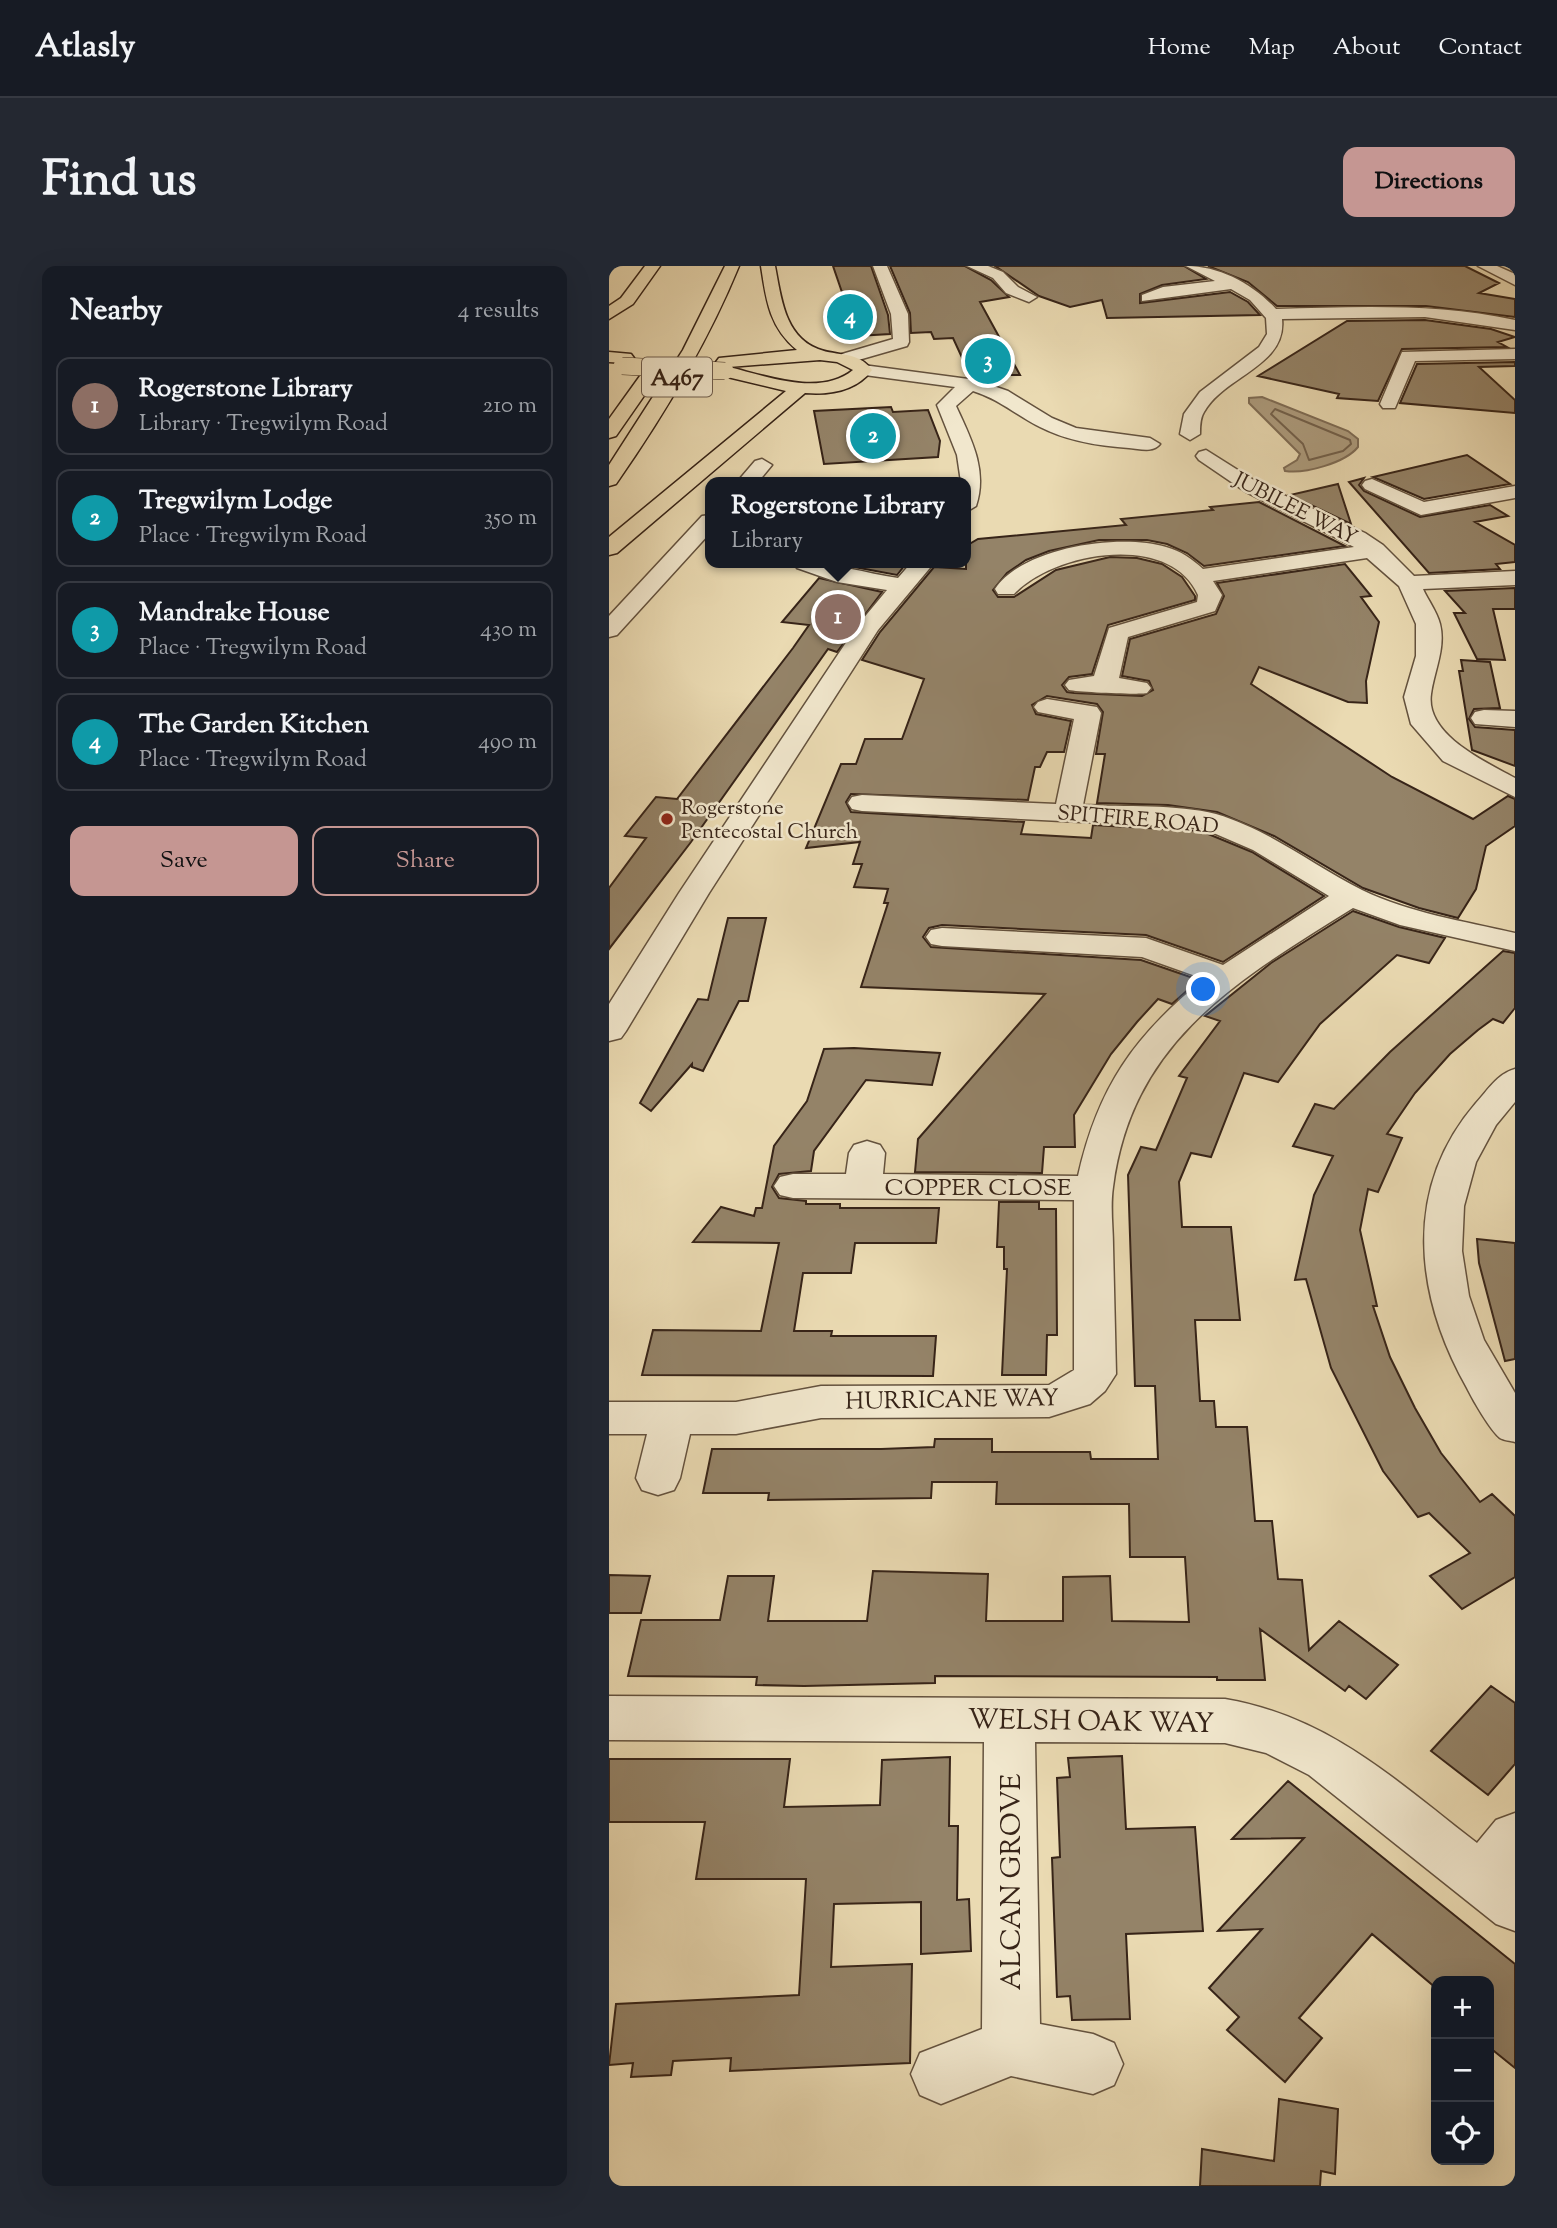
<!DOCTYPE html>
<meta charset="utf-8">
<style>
body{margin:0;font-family:"Sorts Mill Goudy",serif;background:#242831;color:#f1f3f6}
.controls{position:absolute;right:21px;bottom:21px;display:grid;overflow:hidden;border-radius:14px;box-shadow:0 7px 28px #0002}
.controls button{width:63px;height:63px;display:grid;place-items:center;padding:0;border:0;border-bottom:2px solid #363941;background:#171b24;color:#f1f3f6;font:35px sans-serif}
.you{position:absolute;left:595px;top:724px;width:24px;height:24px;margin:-18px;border:5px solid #fff;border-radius:50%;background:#1a73e8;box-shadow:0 0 0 10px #1a73e833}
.badge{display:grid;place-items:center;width:46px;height:46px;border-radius:50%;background:#c59692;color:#fff;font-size:23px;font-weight:700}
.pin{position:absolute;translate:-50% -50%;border:4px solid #fff;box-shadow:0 2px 7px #0006}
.popup{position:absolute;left:96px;top:211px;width:266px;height:91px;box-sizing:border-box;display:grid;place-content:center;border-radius:14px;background:#171b24;filter:drop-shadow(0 2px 5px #0005);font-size:23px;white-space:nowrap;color:#9ea1a6}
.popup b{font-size:26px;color:#f1f3f6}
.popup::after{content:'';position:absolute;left:50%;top:100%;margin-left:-14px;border:14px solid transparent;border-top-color:#171b24}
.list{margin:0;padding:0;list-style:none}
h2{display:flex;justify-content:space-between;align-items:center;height:91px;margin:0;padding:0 28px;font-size:30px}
h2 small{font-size:23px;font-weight:400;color:#9ea1a6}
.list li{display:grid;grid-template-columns:46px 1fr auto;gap:21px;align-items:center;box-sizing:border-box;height:98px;margin:0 14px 14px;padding:0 14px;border:2px solid #363941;border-radius:14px}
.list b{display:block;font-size:26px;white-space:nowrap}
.list p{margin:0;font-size:23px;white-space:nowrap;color:#9ea1a6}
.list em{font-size:23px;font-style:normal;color:#9ea1a6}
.actions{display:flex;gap:14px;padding:21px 28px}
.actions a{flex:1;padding:16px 0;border:2px solid #c59692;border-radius:14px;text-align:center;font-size:24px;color:#c59692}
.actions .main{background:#c59692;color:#111}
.icon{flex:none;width:38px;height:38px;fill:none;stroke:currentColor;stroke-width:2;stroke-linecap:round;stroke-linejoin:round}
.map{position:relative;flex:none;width:906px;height:1920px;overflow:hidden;border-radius:14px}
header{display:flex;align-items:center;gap:42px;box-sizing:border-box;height:98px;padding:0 35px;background:#171b24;border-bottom:2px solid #363941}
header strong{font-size:33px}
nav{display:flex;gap:38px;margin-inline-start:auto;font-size:24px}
.intro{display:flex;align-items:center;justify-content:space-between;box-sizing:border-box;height:168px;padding:0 42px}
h1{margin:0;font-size:49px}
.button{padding:18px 32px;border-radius:14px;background:#c59692;color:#111;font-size:24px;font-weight:700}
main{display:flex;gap:42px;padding:0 42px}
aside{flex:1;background:#171b24;border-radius:14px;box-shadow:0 7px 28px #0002}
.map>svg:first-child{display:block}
.water{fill:#ad9c7e;stroke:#7e6c55;stroke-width:2}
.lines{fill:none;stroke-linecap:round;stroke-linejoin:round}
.shore{stroke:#72604b;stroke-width:2}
.building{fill:#948368;stroke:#372418;stroke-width:2}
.minor-casing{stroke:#64523e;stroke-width:3}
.major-casing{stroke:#372418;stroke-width:3}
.minor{fill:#f1e7cd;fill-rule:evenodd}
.major{fill:#eadab2;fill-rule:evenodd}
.major-bridge-casing{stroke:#372418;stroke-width:18;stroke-linecap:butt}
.major-bridge{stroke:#eadab2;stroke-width:17}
.poi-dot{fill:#8f2418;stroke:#f1e7cd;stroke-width:2.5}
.labels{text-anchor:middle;stroke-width:5;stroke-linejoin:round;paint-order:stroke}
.far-street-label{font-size:21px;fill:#372418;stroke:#f1e7cd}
.far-poi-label{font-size:21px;fill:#372418;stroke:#f1e7cd;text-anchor:start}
.shield{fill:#f1e7cd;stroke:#6f5e4e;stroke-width:2}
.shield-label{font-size:23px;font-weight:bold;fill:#372418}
.street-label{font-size:24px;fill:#372418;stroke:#f1e7cd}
.near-street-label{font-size:28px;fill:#372418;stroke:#f1e7cd}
</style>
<header>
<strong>Atlasly</strong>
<nav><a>Home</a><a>Map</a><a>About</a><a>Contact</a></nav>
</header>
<div class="intro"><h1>Find us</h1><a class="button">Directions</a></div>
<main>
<aside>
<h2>Nearby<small>4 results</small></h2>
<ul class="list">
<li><span class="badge" style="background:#8d6e63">1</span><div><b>Rogerstone Library</b><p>Library · Tregwilym Road</p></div><em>210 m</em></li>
<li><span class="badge" style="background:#0f9aa8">2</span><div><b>Tregwilym Lodge</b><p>Place · Tregwilym Road</p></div><em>350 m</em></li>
<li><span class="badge" style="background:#0f9aa8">3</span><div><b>Mandrake House</b><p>Place · Tregwilym Road</p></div><em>430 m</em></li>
<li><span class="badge" style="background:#0f9aa8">4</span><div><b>The Garden Kitchen</b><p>Place · Tregwilym Road</p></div><em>490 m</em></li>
</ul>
<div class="actions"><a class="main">Save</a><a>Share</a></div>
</aside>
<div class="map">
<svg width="906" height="1920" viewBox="0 0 906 1920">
<rect width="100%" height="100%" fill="#eadab2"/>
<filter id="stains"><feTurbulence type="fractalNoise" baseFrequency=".00286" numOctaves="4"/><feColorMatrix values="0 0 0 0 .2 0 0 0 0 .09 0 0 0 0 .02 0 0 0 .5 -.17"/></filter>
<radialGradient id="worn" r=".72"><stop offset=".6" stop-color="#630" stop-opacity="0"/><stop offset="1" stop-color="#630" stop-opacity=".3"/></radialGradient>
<path class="water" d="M 653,131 L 739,165 L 749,173 L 749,181 C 736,197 696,208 676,205 L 675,202 L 688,194 L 691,188 L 640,137 L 640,132 Z"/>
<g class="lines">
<path class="shore" d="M 666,143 L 741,174 L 742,178 L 734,185 L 700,194 L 694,178 L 662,148 Z"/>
</g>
<path class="building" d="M 224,0 L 262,0 L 279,49 L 281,68 L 248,70 Z
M 281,0 L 356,0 L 382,14 L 400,31 L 371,36 L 411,109 L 368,109 L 361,96 L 355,96 L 344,72 L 325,73 L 322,66 L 302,67 L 301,47 Z
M 386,0 L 575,0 L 597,13 L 553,19 L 531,28 L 531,37 L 621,26 L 639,36 L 651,49 L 498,52 L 493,34 L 461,41 L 430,30 Z
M 599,0 L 856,0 L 890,17 L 870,27 L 906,33 L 906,51 L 817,40 L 668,40 L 639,16 Z
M 816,54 L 882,63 L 906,71 L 889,76 L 898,81 L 793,83 L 769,135 L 728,132 L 730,128 L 649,110 L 738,55 Z
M 906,96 L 906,100 L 870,101 L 906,134 L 906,147 L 791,137 L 808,98 Z
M 282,141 L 284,146 L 319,144 L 331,175 L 329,191 L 215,198 L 205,145 Z
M 858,189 L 901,218 L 815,233 L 764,211 Z
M 755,212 L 750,219 L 755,225 L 811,251 L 881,239 L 899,250 L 866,256 L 906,279 L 906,296 L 887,298 L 891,303 L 820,307 L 740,216 Z
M 729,218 L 742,258 L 681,229 Z
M 650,236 L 736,280 L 595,300 L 578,287 L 558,278 L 538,274 L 490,274 L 440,285 L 417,294 L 398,307 L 384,324 L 389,331 L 405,331 L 447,304 L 501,291 L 528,292 L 553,298 L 573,311 L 586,330 L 586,334 L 499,359 L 483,408 L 460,411 L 453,419 L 458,426 L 465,427 L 533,430 L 544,424 L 540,415 L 513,410 L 521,373 L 607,348 L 615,330 L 608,317 L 736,298 L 762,330 L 752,331 L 770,356 L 757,415 L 758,437 L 739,436 L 650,401 L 642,418 L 783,511 L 864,553 L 899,530 L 906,533 L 906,560 L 877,580 L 867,623 L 849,652 L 810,642 L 754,622 L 665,570 L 608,546 L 559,539 L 488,537 L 496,488 L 487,488 L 494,446 L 488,438 L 438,430 L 423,439 L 427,448 L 462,455 L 455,486 L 438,486 L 431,501 L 426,501 L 419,534 L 242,528 L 237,536 L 242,546 L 415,556 L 412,568 L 482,572 L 484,559 L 592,565 L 643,586 L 715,630 L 614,696 L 537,669 L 333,659 L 320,662 L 314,671 L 322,681 L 532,694 L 590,714 L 563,738 L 549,733 L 528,756 L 502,788 L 465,849 L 466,881 L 435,881 L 433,907 L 306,906 L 309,873 L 436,728 L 252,721 L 279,637 L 275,637 L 279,623 L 245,621 L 253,598 L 244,598 L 251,576 L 197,582 L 232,498 L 247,498 L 256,473 L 293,473 L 315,413 L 253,394 L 271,366 L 325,301 L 357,303 L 357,280 L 369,273 L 517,259 L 512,253 L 604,244 L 601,241 Z
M 242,297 L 254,297 L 296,299 L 288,309 L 240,300 Z
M 210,312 L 273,326 L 228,386 L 219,383 L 82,576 L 0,683 L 0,622 L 37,572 L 16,570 L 47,531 L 68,533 L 184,382 L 200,359 L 173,356 Z
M 906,322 L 906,343 L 884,343 L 896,394 L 868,393 L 845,347 L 856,347 L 836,325 Z
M 852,394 L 881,396 L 891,442 L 865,443 L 860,453 L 866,461 L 906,464 L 906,500 L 863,484 L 850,405 L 854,405 Z
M 744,645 L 790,661 L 836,672 L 820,697 L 788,689 L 711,758 L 669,816 L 635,807 L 602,891 L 582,887 L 570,916 L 573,961 L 622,961 L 631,1054 L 586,1054 L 591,1135 L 605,1135 L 607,1161 L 638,1161 L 646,1255 L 663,1255 L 669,1313 L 693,1314 L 700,1384 L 730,1355 L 789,1399 L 757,1433 L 740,1420 L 736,1425 L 651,1363 L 656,1414 L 608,1414 L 608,1411 L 326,1410 L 326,1417 L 195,1420 L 147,1419 L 148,1411 L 19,1410 L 32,1354 L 111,1354 L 119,1310 L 165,1310 L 159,1355 L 258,1355 L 264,1305 L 379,1308 L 377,1355 L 454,1355 L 454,1311 L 501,1310 L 503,1355 L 580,1356 L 576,1291 L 521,1291 L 520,1238 L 387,1238 L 388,1216 L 323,1216 L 322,1232 L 159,1234 L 160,1227 L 94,1227 L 103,1183 L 272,1183 L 325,1181 L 326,1173 L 383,1173 L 383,1186 L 481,1186 L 482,1193 L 549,1193 L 546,1120 L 526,1120 L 519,909 L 532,881 L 547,884 L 578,812 L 570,810 L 611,755 L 596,750 L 662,697 Z
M 119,652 L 157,652 L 139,735 L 130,735 L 94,805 L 83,801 L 83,798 L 42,845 L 31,837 L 89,733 L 99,734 Z
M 894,685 L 906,687 L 906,742 L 894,757 L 884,753 L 869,764 L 841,788 L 806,827 L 778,868 L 793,872 L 769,926 L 759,923 L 751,964 L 768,1040 L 764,1040 L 781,1091 L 806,1142 L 832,1187 L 871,1236 L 883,1228 L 906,1250 L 906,1311 L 853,1343 L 821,1310 L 861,1287 L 820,1247 L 809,1251 L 774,1205 L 722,1102 L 697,1013 L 686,1014 L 705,929 L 724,890 L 684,880 L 706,838 L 725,843 L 781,786 Z
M 245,782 L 331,787 L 323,819 L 257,814 L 205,885 L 202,905 L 170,908 L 163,921 L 170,932 L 197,935 L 197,938 L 231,938 L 231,942 L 330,942 L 327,977 L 246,977 L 242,1007 L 194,1007 L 185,1065 L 223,1065 L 222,1070 L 327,1070 L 324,1110 L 33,1109 L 44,1064 L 152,1065 L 170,977 L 84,976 L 112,941 L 145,950 L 147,942 L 153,942 L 165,880 L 198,835 L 215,783 Z
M 390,936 L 430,936 L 430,943 L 447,943 L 448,1069 L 438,1069 L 437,1109 L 393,1109 L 398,1003 L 395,1003 L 395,981 L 388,981 Z
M 868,973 L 906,977 L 906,1093 L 896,1095 L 870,997 Z
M 0,1309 L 41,1310 L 32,1347 L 0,1347 Z
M 882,1420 L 906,1437 L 906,1498 L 879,1529 L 822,1485 Z
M 513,1490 L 517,1563 L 586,1561 L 594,1665 L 517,1668 L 521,1753 L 463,1754 L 461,1730 L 448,1731 L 443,1592 L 451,1591 L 448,1512 L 461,1511 L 459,1492 Z
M 341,1491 L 340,1560 L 349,1560 L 348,1634 L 360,1633 L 362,1685 L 312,1688 L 312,1636 L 225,1638 L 222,1701 L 303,1698 L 301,1797 L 121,1805 L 122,1792 L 64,1795 L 62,1809 L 22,1811 L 24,1797 L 0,1799 L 7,1738 L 190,1729 L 197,1613 L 87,1613 L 96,1556 L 0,1556 L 0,1493 L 181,1493 L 175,1541 L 271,1539 L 273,1494 Z
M 679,1515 L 906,1698 L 906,1802 L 880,1781 L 880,1715 L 827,1715 L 827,1722 L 763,1668 L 690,1752 L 713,1772 L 676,1816 L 618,1764 L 630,1751 L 600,1722 L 653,1663 L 609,1665 L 695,1572 L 623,1573 Z
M 670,1833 L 729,1843 L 726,1908 L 712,1905 L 711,1920 L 591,1920 L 593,1883 L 665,1895 Z"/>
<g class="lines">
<g class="minor-casing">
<path id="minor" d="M 264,0 L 278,0 L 299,48 L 300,76 L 298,80 L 239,97 L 233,96 L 230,92 L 233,88 L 284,73 L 282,48 Z
M 358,0 L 379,0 L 394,6 L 409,21 L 428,31 L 420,36 L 397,27 L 384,12 Z
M 577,0 C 611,0 644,18 667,43 C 747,41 827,37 906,54 L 906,64 L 816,51 L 673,53 C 678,100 615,110 595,146 C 591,152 591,161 591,168 L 581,174 L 571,168 L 575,148 L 591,126 L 650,81 L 658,68 L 657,52 L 641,34 L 622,23 L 533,35 L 533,29 L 554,21 L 606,15 Z
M 869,0 L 888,0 L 906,8 L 906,19 Z
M 906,83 L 906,93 L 806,95 L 786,142 L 774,142 L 771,138 L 793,86 Z
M 254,99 L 367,114 L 399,125 L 443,152 L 467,162 L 541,172 L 551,178 C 544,187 531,183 520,182 C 490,180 458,175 431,161 C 407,149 390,133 364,125 L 347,140 C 362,173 379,204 367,240 L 357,246 L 357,216 L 352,216 L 348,189 L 328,139 L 346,121 L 248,108 L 245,104 L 248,100 Z
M 597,184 L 651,218 L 756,267 L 774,279 L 805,310 L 906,305 L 906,319 L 814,323 C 819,334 828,346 831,358 C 837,382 825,405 822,428 C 816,469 877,496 906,512 L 906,531 L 834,495 L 802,458 L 795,431 L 807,390 L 807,358 L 790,320 L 758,292 L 604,315 L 613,329 L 606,345 L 519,371 L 510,412 L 538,417 L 542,422 L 538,427 C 530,429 469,426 460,424 L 456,419 L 460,414 L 485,410 L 500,362 L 588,336 L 589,329 C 561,265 444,286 405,328 L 389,328 L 386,323 C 414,281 511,267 557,281 C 572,285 583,293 594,303 L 745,281 L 637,226 L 590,194 L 587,190 L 590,186 Z
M 153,193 L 163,199 L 149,216 L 128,216 L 146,195 Z
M 763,213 L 815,236 L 906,220 L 906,232 L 812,249 L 756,223 L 753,219 L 756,215 Z
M 101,249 L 101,267 L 8,369 L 0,371 L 0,350 L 93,250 Z
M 185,297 C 220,295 254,307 289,312 L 302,297 L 325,297 L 269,364 L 100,627 L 17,765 L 12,772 L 0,775 L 0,738 L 70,627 L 248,360 L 278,324 L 228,316 L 188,302 Z
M 438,433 L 488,441 L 492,447 L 474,539 C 515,541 568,538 607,548 C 661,564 703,599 753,624 C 801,647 854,655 906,667 L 906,685 L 791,659 L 744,642 C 629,714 523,774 504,921 C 501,941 504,961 504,980 C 505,1023 506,1065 507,1108 L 496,1125 L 481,1138 L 440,1151 L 212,1152 L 127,1168 L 81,1168 L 71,1212 L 65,1224 L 49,1229 L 33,1224 L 27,1212 L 38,1168 L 0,1168 L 0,1136 L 127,1136 L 212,1120 L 440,1119 L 465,1104 L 465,934 L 184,932 L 171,929 L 165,920 L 171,911 L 184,908 L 237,908 L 240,887 L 245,879 L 258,875 L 271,879 L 276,887 L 274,908 L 469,910 C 489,821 525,770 595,713 L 533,691 L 333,680 L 322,678 L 317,671 L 322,664 L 333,662 L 537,672 L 614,699 L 720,630 L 644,584 L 593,562 L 253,545 L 243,543 L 239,537 L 243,531 L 253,529 L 447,538 L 465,453 L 429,446 L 425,441 L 429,436 Z
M 875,444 L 906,445 L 906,461 L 866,458 L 862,452 L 866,446 Z
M 906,803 L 906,836 L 887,859 L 867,896 L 855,940 L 853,985 L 860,1030 L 875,1074 L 906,1127 L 906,1176 C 902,1175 894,1174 891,1172 C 881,1164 864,1134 858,1122 C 806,1030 793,923 867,837 C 879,824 888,808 906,803 Z
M 0,1430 L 616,1433 C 721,1451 787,1515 868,1577 L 887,1554 L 906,1547 L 906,1665 L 887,1658 L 700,1509 L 657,1487 L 616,1477 L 426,1476 L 431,1758 L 484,1768 L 505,1777 L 514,1798 L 505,1819 L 484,1828 L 402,1810 L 332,1838 L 311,1829 L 302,1808 L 311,1787 L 373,1763 L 375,1476 L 0,1474 Z"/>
</g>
<g class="major-casing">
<path id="major" d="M 36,0 L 51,0 L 24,38 L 0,53 L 0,40 L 12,32 Z
M 116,0 L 130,0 C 98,78 55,149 7,218 L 0,220 L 0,199 L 74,84 Z
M 152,0 L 166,0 C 172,30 175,70 209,83 C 229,91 248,84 263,104 C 247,125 221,129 196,127 L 8,287 L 0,289 L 0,271 L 177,125 L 110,109 L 107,105 L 113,100 L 107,96 L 110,92 L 188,84 C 160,61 157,33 152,0 ZM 211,94 L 228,96 L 244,104 C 211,131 157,110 120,101 Z
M 0,86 L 22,88 L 25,92 L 16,97 L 0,96 Z
M 37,109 L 46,114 L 7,170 L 0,172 L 0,153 L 31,110 Z"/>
</g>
<use href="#minor" class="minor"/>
<use href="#major" class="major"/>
<g class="major-bridge-casing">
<path id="major-bridge" d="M 13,100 L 116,105"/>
</g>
<use href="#major-bridge" class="major-bridge"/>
</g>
<circle class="poi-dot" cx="58" cy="553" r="7"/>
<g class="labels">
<g class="far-street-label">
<text transform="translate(687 242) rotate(27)" y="7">JUBILEE WAY</text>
<text transform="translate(529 553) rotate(5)" y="7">SPITFIRE ROAD</text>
</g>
<g class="far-poi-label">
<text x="72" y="548">Rogerstone<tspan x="72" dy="24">Pentecostal Church</tspan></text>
</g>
<rect class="shield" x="33" y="91.5" width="70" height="39" rx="5"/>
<g class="shield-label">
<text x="68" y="119">A467</text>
</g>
<g class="street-label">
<text x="369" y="929">COPPER CLOSE</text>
<text transform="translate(343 1133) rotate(-1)" y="8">HURRICANE WAY</text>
</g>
<g class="near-street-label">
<text transform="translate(482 1454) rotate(1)" y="10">WELSH OAK WAY</text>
<text transform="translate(401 1616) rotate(-90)" y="10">ALCAN GROVE</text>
</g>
</g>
<rect width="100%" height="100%" filter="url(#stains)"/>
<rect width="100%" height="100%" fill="url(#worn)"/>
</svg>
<div class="controls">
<button>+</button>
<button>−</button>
<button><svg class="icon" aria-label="locate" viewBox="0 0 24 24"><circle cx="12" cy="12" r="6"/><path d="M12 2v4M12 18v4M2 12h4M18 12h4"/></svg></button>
</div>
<div class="you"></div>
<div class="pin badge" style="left:229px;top:351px;background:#8d6e63">1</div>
<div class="popup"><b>Rogerstone Library</b>Library</div>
<div class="pin badge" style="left:264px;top:170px;background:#0f9aa8">2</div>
<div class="pin badge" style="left:379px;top:95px;background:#0f9aa8">3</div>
<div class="pin badge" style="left:241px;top:51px;background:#0f9aa8">4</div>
</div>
</main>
